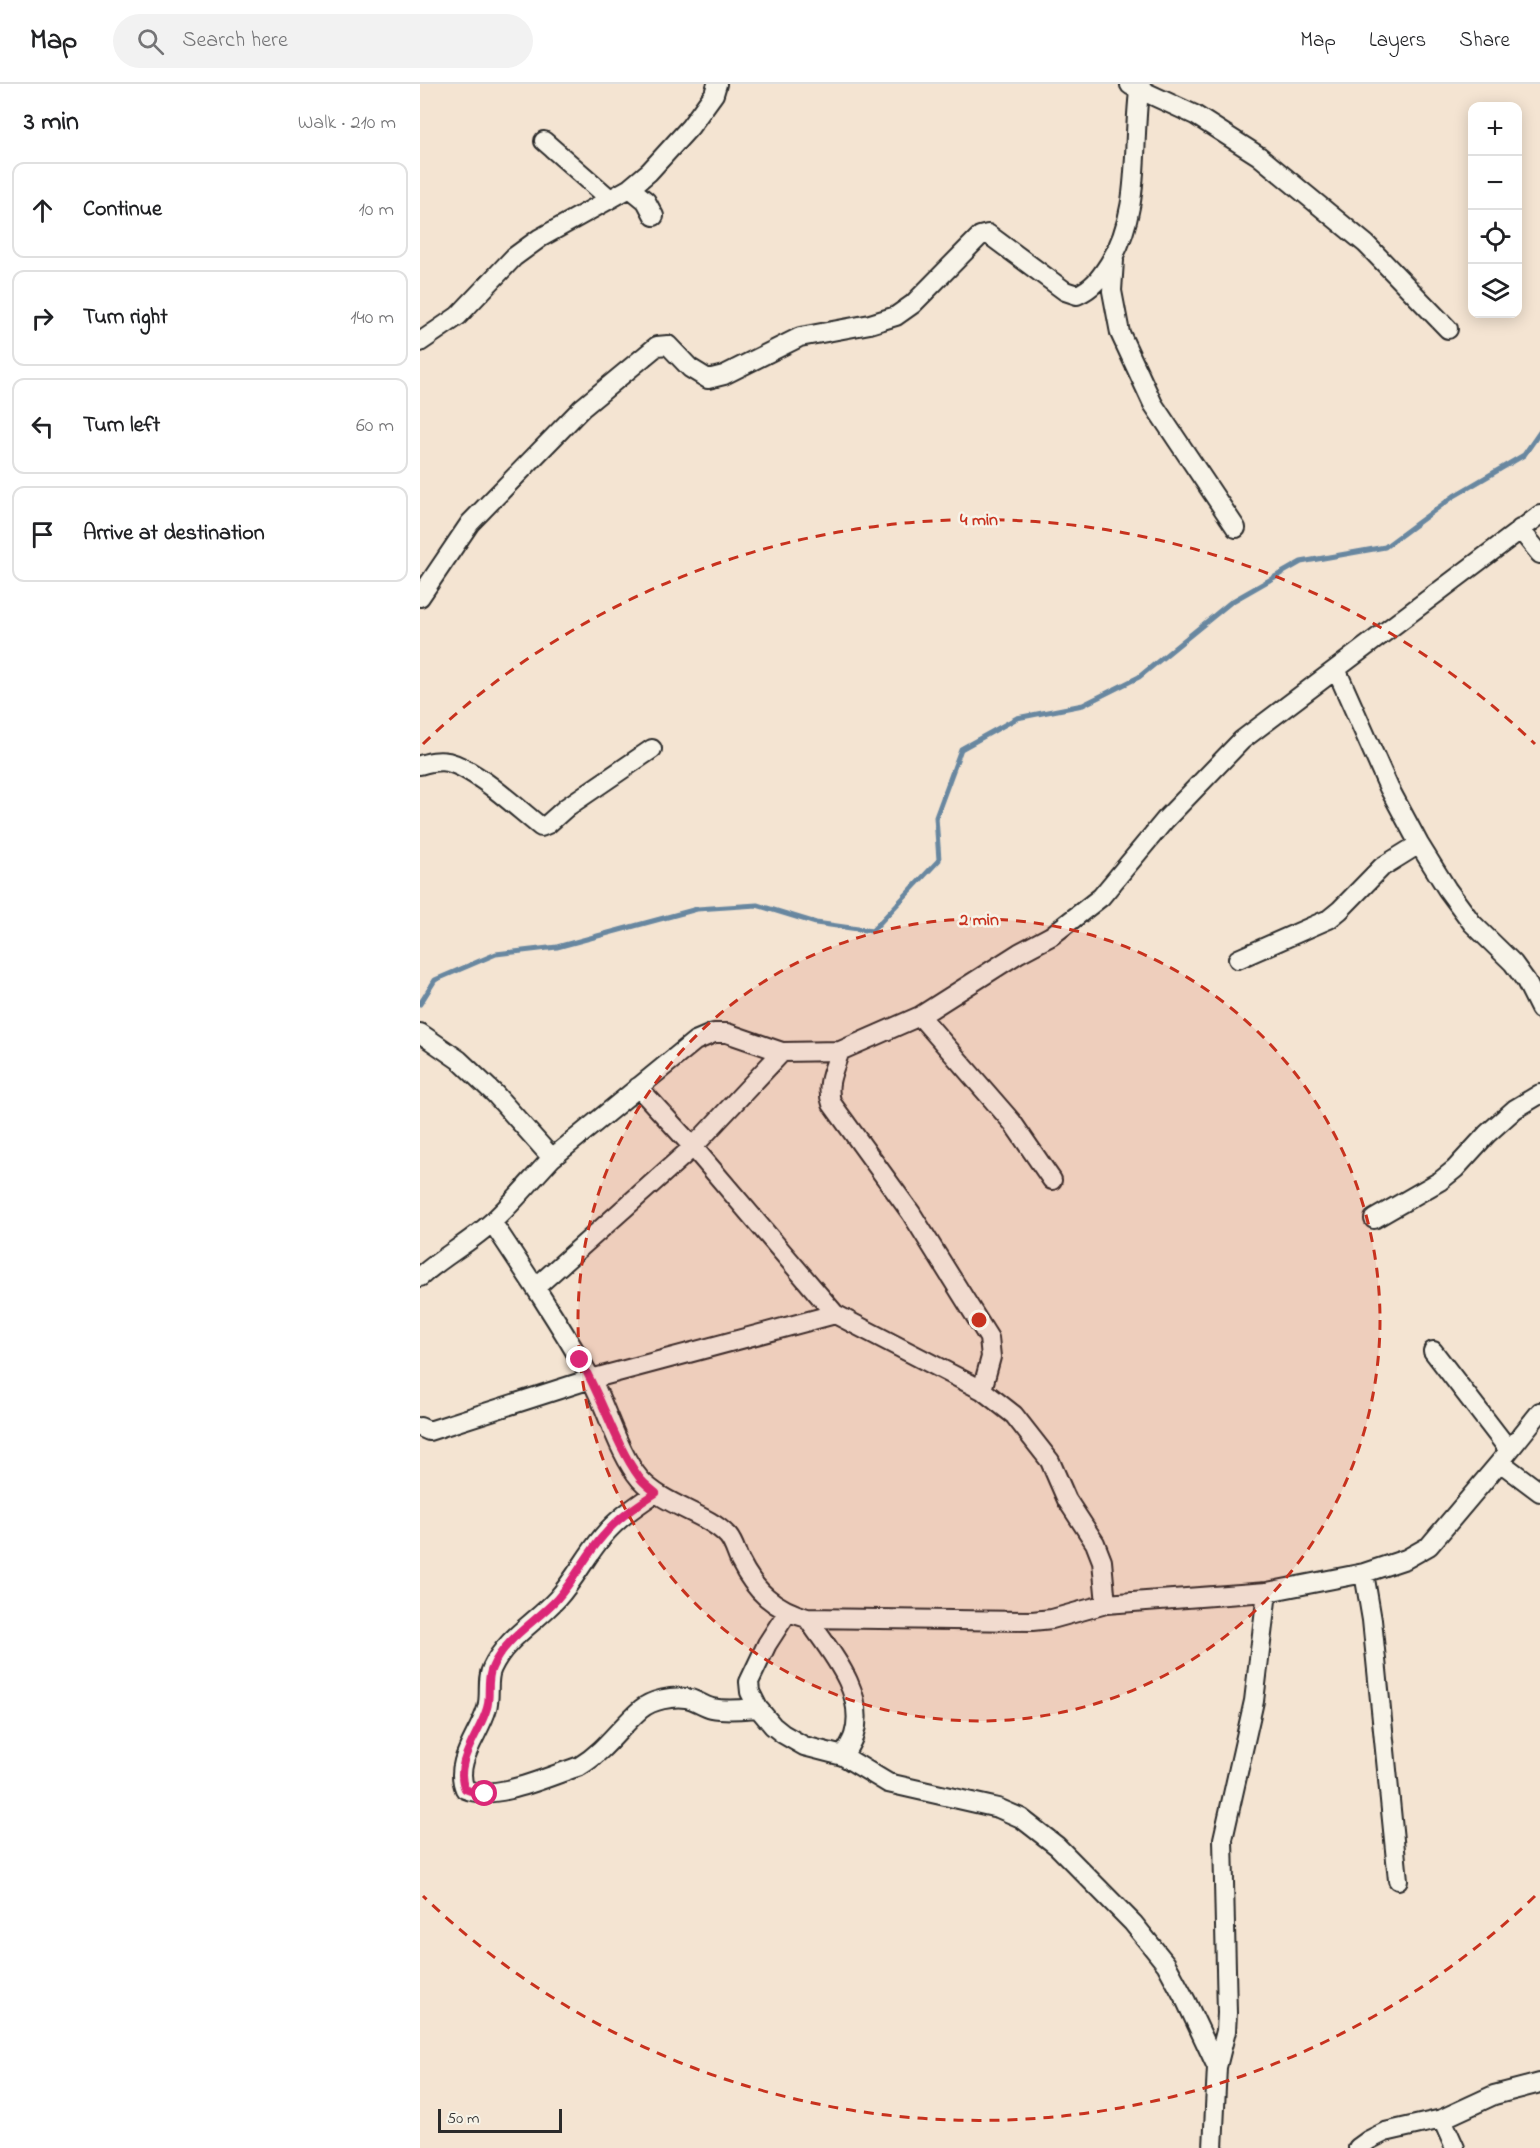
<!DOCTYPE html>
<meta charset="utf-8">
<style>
body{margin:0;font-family:"Indie Flower",sans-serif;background:#f2f2f2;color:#202124}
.controls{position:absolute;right:18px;top:18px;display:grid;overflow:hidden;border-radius:12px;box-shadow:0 3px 15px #0003}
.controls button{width:54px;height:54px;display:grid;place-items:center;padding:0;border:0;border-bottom:2px solid #e0e0e0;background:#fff;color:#202124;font:30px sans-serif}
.scale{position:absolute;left:18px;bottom:15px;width:124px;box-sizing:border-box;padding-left:6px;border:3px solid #2b2b2b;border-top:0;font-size:16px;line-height:21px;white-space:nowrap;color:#2b2b2b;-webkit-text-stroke:4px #f7f3e8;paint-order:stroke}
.stop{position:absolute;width:18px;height:18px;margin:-14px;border:4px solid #db2777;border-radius:50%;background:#fff}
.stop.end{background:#db2777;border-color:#fff;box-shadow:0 2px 6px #0008}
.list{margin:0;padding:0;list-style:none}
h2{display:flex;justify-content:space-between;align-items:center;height:78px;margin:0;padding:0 24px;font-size:26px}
h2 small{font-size:20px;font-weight:400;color:#757577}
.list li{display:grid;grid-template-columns:39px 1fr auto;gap:18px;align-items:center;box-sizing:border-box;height:96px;margin:0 12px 12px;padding:0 12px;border:2px solid #e0e0e0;border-radius:12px}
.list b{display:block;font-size:22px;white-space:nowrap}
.list em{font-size:20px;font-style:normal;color:#757577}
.icon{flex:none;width:33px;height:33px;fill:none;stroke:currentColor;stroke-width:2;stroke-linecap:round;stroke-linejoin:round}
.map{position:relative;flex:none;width:1120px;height:2064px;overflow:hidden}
header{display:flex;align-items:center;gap:36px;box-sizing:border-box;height:84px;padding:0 30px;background:#fff;border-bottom:2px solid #e0e0e0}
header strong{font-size:28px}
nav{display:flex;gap:33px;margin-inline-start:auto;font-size:21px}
.search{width:420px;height:54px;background:#f2f2f2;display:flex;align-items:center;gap:15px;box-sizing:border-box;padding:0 21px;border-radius:33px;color:#757577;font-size:22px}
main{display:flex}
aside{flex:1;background:#fff}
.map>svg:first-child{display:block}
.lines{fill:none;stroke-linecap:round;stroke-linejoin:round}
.stream{stroke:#6887a0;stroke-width:5}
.minor-casing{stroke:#2b2b2b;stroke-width:22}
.minor{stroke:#f7f3e8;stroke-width:18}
.route{stroke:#db2777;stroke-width:8}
.ring{fill:none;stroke:#c8321e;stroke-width:3;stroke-dasharray:10 8}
.centre{fill:#c8321e;stroke:#f7f3e8;stroke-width:3}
.ring-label{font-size:18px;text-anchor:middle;font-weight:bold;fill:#c8321e;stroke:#f7f3e8;stroke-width:5;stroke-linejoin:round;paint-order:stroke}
</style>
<header>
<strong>Map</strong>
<div class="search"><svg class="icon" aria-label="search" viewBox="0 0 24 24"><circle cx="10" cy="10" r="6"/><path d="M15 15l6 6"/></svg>Search here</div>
<nav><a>Map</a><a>Layers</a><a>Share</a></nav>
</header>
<main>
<aside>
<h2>3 min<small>Walk · 210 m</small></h2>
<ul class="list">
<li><svg class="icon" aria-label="ahead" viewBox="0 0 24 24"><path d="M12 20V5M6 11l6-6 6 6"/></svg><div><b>Continue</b></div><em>10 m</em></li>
<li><svg class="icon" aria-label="right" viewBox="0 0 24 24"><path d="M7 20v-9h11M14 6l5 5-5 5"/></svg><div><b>Turn right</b></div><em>140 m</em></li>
<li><svg class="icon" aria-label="left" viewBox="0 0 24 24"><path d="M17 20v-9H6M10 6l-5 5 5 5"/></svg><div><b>Turn left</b></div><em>60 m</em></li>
<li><svg class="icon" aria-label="arrive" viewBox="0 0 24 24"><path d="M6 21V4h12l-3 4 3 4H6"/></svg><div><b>Arrive at destination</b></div></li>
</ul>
</aside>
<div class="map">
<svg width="1120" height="2064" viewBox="0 0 1120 2064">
<rect width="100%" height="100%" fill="#f4e4d2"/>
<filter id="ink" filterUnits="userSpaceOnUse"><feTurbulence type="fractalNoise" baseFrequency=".0167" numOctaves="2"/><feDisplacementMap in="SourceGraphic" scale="12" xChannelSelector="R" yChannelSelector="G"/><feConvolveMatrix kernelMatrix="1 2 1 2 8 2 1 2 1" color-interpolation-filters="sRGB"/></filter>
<g filter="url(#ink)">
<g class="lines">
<path class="stream" d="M 0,920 L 15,896 L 76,870 L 137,863 L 277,825 L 337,821 L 396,839 L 452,847 L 519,776 L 516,733 L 541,665 L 597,634 L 663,621 L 719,593 L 811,518 L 881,478 L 965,463 L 1034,412 L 1104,371 L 1120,348"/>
<g class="minor-casing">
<path id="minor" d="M 710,1 L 775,31 L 839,72 L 946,160 L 1028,245
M 124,57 L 189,114
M 210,104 L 226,117 L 234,132
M 694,176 L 692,207 L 700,249 L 733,320 L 816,444
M 0,258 L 38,232 L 94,173 L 120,154 L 210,104 L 229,88 L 270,43 L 294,10 L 297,0
M 1100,445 L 1120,470
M 0,513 L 50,439 L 162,324 L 237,262 L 248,261 L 270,284 L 288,295 L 304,291 L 380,253 L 450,240 L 476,232 L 493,220 L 560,152 L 568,150 L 645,207 L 657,211 C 673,204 680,194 689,180 C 723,125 711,60 720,0
M 916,585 L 969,704 L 999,760 L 1027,805 L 1052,839 L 1093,879 L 1106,897 L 1120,925
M 0,681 C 10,678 18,676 28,678 C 56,685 97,724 121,743 L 128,740 L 147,723 L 232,665
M 818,875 L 909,835 L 920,826 L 962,783 L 999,760
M 500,932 L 592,1038 L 632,1096
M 0,949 L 39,976 L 75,1010 L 132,1074 L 275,957 L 294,949 L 307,949 L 362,968 L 420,967 L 500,932 L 599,869 L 631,852 L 681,813 L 745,736 L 822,656 L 1120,431
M 420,967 C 414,985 405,1001 412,1020 L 491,1129 L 569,1254 L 571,1273 L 562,1306
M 218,1003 L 273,1063 L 415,1230 L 562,1306 L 594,1331 L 630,1377 L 647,1416 L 675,1459 L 682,1477 L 686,1520
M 954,1135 L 1020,1097 L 1035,1085 L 1067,1050 L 1095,1025 L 1120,1010
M 72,1138 C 106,1189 140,1240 170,1293 C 186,1322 199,1371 220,1395 C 244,1422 287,1429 308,1452 C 314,1459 316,1469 320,1477 C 335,1507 354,1525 387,1534 L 612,1537 L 632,1535 L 686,1520 L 847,1508 L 944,1489 L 986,1475 L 1009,1462 L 1080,1378 L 1120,1328
M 0,1193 C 22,1173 49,1159 71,1139 C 93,1119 112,1095 132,1074
M 116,1203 L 273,1063 L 362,968
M 1013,1267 L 1089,1366
M 0,1343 L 9,1347 L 171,1295 L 415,1230
M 1080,1378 L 1120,1408
M 235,1409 C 216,1422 198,1434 183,1452 C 166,1472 155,1495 137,1515 C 117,1537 85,1555 72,1584 C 66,1596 71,1611 67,1624 C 60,1650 33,1678 45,1705 C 75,1718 129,1692 160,1682 C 185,1667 200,1643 221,1625 C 232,1616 252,1612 266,1614 C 275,1615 283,1622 292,1624 C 307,1627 323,1625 338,1624
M 944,1489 L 952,1536 L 978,1796
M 367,1529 L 347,1560 L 329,1598 L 330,1608 L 338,1624 L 353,1642 L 363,1650 L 384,1662 L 423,1672 L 468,1699 L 578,1724 L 601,1734 L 637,1762 L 713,1839 L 746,1880 L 766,1917 L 797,1983 L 793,2064
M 387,1534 C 409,1566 447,1608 434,1651 C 432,1658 427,1665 423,1672
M 797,1983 L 806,1947 L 807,1929 L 803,1755 L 834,1617 L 847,1508
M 1022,2035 L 1035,2064
M 938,2064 L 949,2056 L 965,2048 L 1022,2035 L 1074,2011 L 1120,1999"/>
</g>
<use href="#minor" class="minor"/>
</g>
</g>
<g class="lines" filter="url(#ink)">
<path class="route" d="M 65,1710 L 53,1708 L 45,1705 C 33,1678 60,1650 67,1624 C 71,1611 66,1596 72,1584 C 84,1555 117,1537 137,1515 C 155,1495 166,1471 183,1452 C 198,1434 216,1422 236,1409 C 230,1404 223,1399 219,1393 C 195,1360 182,1313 160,1276"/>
</g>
<circle cx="559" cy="1236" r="401" fill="#c8321e" fill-opacity=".12"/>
<g class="ring">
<circle cx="559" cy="1236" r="401"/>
<path d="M1115 1812A801 801 0 0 1 3 1812M3 660A801 801 0 0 1 1115 660"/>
</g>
<circle cx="559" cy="1236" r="9" class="centre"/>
<g class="ring-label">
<text x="559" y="441">4 min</text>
<text x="559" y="841">2 min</text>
</g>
</svg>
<div class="controls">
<button>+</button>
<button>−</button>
<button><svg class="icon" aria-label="locate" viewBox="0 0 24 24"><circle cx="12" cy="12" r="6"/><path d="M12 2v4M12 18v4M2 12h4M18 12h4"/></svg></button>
<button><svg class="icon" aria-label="layers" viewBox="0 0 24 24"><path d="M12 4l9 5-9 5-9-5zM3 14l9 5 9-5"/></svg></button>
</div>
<div class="scale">50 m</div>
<div class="stop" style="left:65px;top:1710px"></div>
<div class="stop end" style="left:160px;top:1276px"></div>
</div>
</main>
